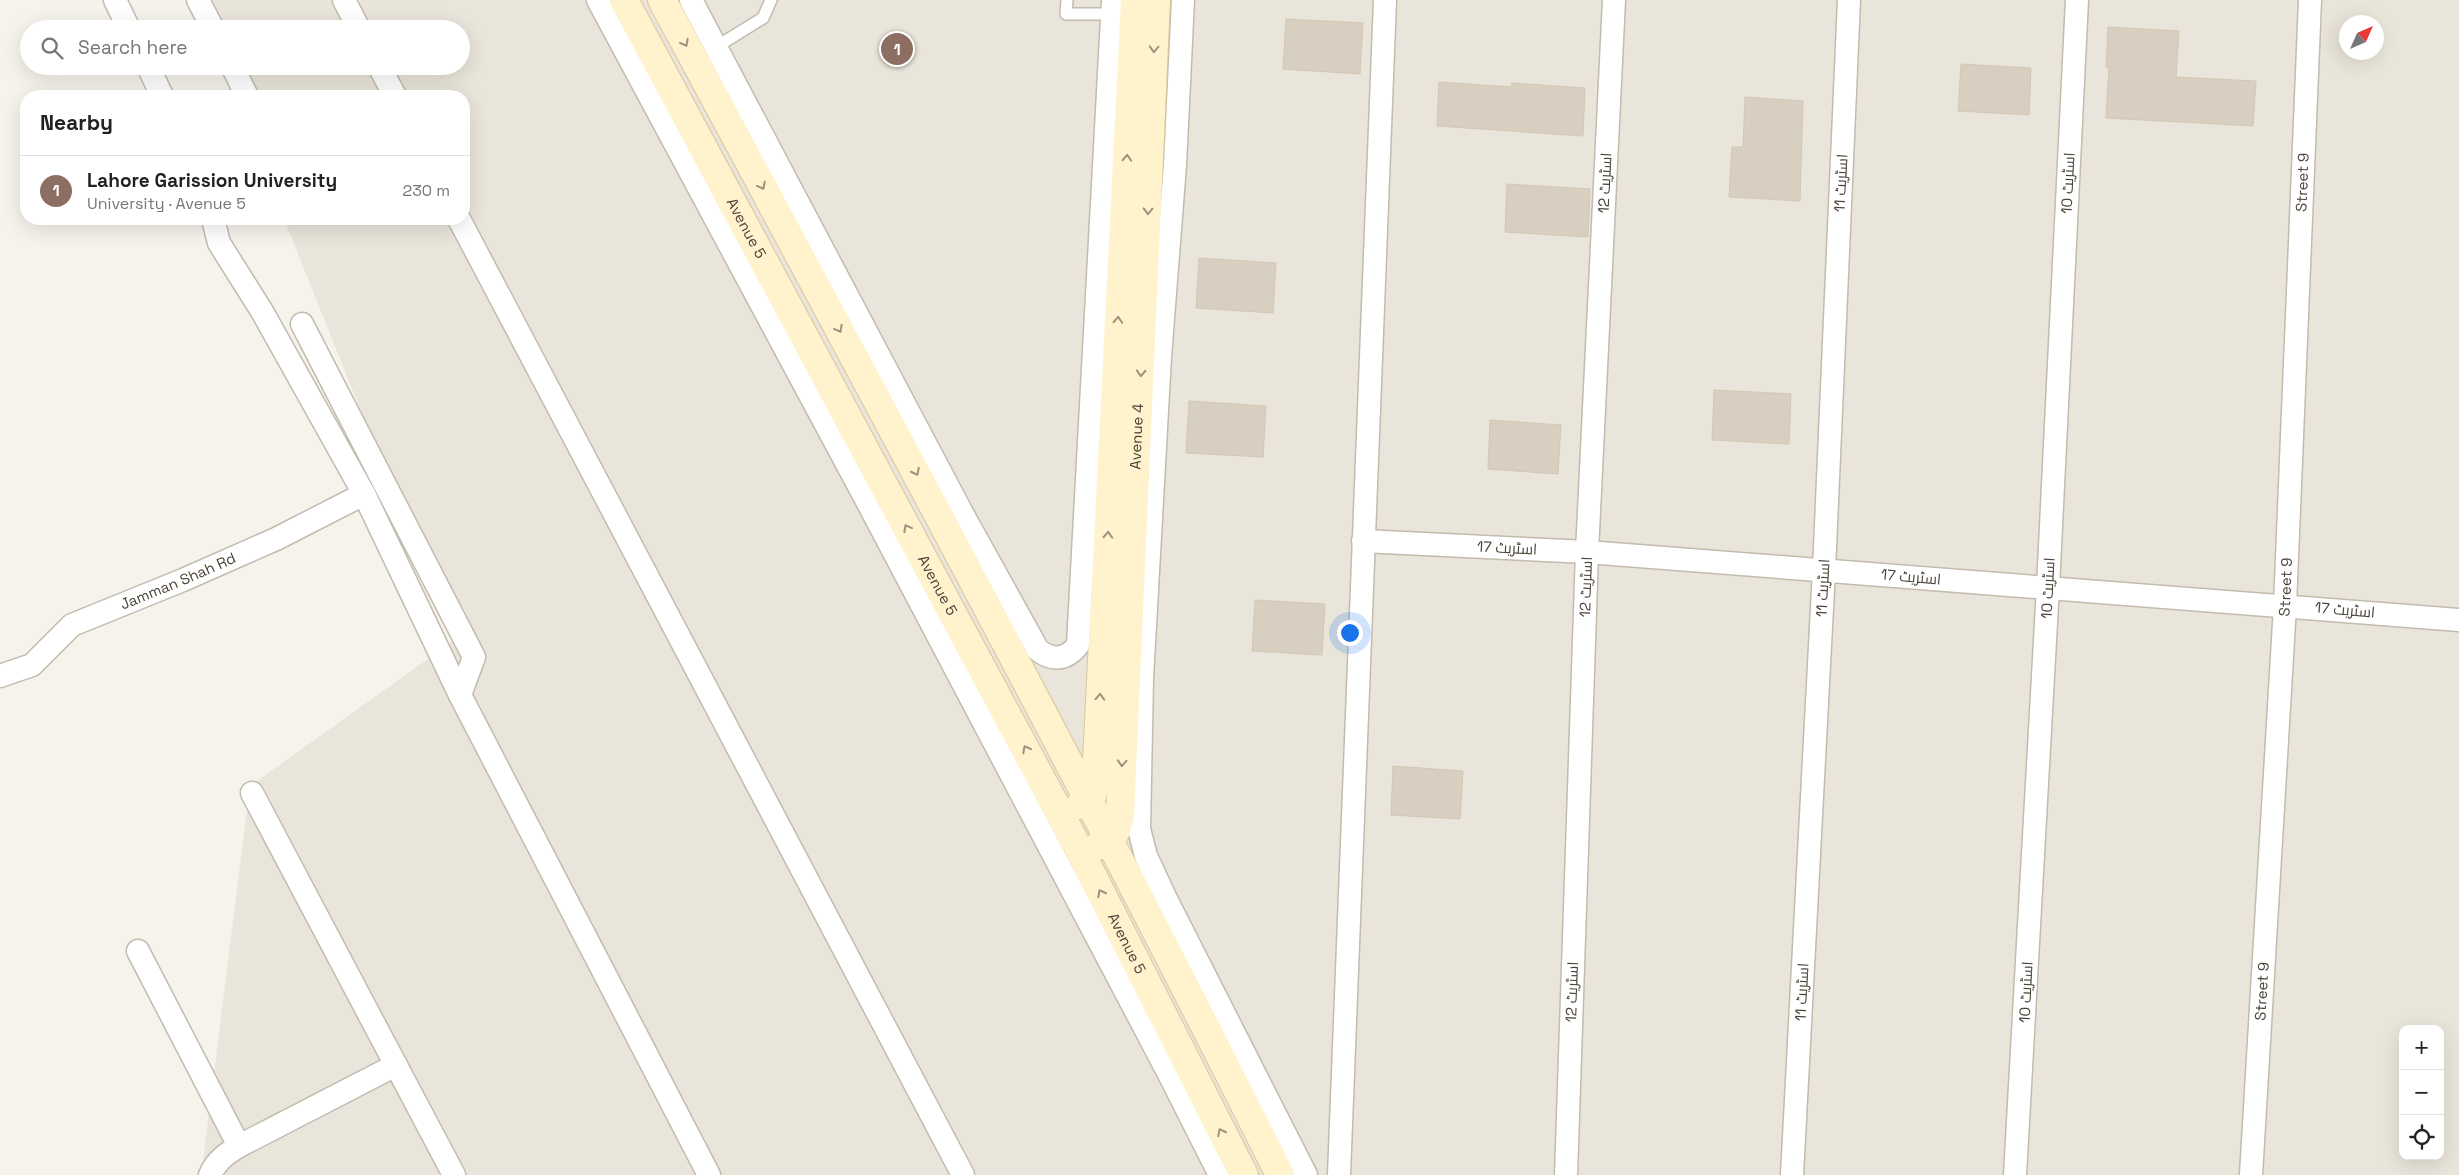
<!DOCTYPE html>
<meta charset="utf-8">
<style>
body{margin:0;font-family:"Space Grotesk",Cairo,sans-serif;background:#f2f2f2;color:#222}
.controls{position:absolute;right:15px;bottom:15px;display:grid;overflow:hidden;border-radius:10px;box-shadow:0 5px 20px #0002}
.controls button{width:45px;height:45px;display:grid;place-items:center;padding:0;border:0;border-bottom:1px solid #e0e0e0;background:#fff;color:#222;font:25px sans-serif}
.compass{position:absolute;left:2339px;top:15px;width:45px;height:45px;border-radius:50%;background:#fff;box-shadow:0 5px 20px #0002;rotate:45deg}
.you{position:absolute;left:1349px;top:632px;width:18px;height:18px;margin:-12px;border:4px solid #fff;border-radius:50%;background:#1a73e8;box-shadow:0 0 0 8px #1a73e833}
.badge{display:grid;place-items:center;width:32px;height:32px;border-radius:50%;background:#2563eb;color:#fff;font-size:16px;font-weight:700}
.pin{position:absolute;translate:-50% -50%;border:2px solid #fff;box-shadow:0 1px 5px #0006}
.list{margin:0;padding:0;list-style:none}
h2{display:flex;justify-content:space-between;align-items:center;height:65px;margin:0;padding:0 20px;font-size:21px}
h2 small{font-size:16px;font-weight:400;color:#767676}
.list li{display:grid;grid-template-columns:32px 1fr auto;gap:15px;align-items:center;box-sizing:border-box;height:70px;padding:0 20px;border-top:1px solid #e0e0e0}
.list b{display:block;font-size:19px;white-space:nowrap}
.list p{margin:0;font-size:16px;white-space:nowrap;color:#767676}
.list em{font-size:16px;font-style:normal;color:#767676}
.icon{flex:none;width:28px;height:28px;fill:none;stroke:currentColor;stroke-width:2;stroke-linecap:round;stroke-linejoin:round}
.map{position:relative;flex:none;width:2459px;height:1175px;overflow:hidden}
.search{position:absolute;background:#fff;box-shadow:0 5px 20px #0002;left:20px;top:20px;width:450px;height:55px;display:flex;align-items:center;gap:12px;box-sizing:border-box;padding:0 18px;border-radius:28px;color:#767676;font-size:19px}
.panel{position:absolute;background:#fff;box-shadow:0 5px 20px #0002;left:20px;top:90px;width:450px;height:135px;border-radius:20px}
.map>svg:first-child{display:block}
.residential{fill:#eae5da;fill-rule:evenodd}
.building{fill:#d8cfc1;stroke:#d3c7b4}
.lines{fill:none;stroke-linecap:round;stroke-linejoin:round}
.service-casing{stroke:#c2bbae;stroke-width:14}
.minor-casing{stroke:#c2bbae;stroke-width:25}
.secondary-casing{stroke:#d6c79b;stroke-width:30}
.service{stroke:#fff;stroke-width:11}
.minor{stroke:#fff;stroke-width:22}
.secondary{stroke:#fff3cd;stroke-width:28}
.oneway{stroke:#9c937c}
.labels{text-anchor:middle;stroke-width:4.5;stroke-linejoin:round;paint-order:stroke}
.street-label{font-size:15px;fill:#4b4439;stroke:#fff}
</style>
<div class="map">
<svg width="2459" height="1175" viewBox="0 0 2459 1175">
<rect width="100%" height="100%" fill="#f6f3ec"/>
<path class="residential" d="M 196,0 L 2459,0 L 2459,1175 L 197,1175 L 203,1161 L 250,786 L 453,641 L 284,219 L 464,219 L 464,96 L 235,96 L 223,66 L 461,66 L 461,29 L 207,29 ZM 2346,22 L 2376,22 L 2376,52 L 2346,52 ZM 2403,1029 L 2440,1029 L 2440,1156 L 2403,1156 Z"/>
<path class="building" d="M 1286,19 L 1363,23 L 1360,74 L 1283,69 Z
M 2108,27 L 2179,31 L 2176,77 L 2256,81 L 2253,126 L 2106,118 L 2109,67 L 2106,67 Z
M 1961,64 L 2031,68 L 2029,115 L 1958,111 Z
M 1439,82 L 1511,87 L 1512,83 L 1585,88 L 1583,136 L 1437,126 Z
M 1745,97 L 1803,101 L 1800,201 L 1729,197 L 1732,147 L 1743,147 Z
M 1507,184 L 1590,189 L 1588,237 L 1505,232 Z
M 1199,258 L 1276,263 L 1273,313 L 1196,308 Z
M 1714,390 L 1791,394 L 1789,444 L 1712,440 Z
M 1189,401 L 1266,406 L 1263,457 L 1186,453 Z
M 1490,420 L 1561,425 L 1558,474 L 1488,469 Z
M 1255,600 L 1325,604 L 1322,655 L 1252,651 Z
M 1393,766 L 1463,771 L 1460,819 L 1391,815 Z"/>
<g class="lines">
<g class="service-casing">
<path id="service" d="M 1067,0 L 1066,14 L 1113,14
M 716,47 L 763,18 L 771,0"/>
</g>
<g class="minor-casing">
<g id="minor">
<path d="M 115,0 L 129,29"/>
<path d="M 198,0 L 213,29"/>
<path d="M 344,0 L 359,29"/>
<path d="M 598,0 L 868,503 L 1169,1074 L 1220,1175"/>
<path d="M 691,0 L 962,513 L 1038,650 C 1052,661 1067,660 1078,645 L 1113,0"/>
<path d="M 1183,0 L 1175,165 L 1160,357 L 1142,679 L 1139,829 L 1146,856 L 1165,897 L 1306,1175"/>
<path d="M 148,66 L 162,96"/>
<path d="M 232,66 L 247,96"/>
<path d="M 379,66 L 395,96"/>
<path d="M 213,219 L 219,243 L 263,313 L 364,494 L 460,695 L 709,1175"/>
<path d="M 459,219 L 963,1175"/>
<path d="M 302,324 L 474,657 L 460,695"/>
<path d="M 1363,541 L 1587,552 L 2459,620"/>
<path id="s1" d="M 0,676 L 32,665 L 72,625 L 183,580 L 276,539 L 364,494"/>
<path d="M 252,793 L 454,1175"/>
<path d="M 138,951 L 239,1146"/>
<path d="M 210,1175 C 216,1161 226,1154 239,1146 L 396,1065"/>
<path d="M 1339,1175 L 1385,0"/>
<path d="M 1566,1175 L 1587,552 L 1614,0"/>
<path d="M 1792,1175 L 1824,570 L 1849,0"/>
<path d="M 2015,1175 L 2048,587 L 2077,0"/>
<path id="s2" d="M 2251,1175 L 2285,606 L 2310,0"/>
</g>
</g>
<g class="secondary-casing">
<g id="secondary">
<path id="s3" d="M 624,0 L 1082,855 L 1244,1175"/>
<path d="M 662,0 C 872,390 1082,779 1280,1175"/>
<path d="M 1080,805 L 1092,796 L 1096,781 L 1135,0"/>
<path id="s4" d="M 1098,846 L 1115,833 L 1120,815 L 1156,0"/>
</g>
</g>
<use href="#service" class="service"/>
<use href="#minor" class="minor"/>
<use href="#secondary" class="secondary"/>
</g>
<defs><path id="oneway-chevron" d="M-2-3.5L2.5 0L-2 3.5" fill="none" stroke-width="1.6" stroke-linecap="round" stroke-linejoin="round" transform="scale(1.25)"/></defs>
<g class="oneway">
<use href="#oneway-chevron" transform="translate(685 43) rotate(62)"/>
<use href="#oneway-chevron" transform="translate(1154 49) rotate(92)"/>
<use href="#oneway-chevron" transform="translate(1127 158) rotate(-87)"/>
<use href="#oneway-chevron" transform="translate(762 186) rotate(62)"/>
<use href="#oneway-chevron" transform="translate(1148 211) rotate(92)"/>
<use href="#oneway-chevron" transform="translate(1118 320) rotate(-87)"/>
<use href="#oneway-chevron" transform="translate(839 329) rotate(61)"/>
<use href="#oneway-chevron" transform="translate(1141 373) rotate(93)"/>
<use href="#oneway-chevron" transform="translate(916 472) rotate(63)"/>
<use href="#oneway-chevron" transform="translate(907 528) rotate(-118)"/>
<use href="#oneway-chevron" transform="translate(1108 535) rotate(-87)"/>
<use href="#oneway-chevron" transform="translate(1100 697) rotate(-87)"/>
<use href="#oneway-chevron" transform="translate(1026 749) rotate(-118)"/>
<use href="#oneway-chevron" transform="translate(1122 763) rotate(93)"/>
<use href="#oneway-chevron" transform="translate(1101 893) rotate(-117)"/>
<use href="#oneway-chevron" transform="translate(1221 1132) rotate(-117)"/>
</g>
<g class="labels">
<g class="street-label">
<text transform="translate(1605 183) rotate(-87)" y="5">اسٹریٹ 12</text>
<text transform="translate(1841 183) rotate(-87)" y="5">اسٹریٹ 11</text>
<text transform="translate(2068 183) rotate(-87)" y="5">اسٹریٹ 10</text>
<text dy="5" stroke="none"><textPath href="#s2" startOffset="994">Street 9</textPath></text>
<text dy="5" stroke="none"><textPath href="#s3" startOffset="259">Avenue 5</textPath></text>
<text dy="5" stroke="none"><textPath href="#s4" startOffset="419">Avenue 4</textPath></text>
<text transform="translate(1507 548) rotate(3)" y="5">اسٹریٹ 17</text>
<text transform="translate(1911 577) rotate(5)" y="5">اسٹریٹ 17</text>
<text dy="5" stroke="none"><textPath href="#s1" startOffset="205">Jamman Shah Rd</textPath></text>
<text dy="5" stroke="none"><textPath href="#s3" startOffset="664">Avenue 5</textPath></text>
<text transform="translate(1586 587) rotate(-88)" y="5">اسٹریٹ 12</text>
<text transform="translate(1823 588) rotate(-87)" y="5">اسٹریٹ 11</text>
<text transform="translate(2048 588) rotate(-87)" y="5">اسٹریٹ 10</text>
<text dy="5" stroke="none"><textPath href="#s2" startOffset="589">Street 9</textPath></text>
<text transform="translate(2345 610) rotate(5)" y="5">اسٹریٹ 17</text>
<text dy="5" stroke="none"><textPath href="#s3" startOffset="1069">Avenue 5</textPath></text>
<text transform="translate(1572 992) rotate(-88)" y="5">اسٹریٹ 12</text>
<text transform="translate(1802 992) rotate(-87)" y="5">اسٹریٹ 11</text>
<text transform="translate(2026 992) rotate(-87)" y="5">اسٹریٹ 10</text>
<text dy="5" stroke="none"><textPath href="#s2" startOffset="184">Street 9</textPath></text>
</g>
</g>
</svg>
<div class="controls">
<button>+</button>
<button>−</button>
<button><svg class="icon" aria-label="locate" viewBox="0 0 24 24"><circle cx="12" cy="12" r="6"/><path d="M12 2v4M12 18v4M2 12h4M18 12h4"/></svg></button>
</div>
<svg class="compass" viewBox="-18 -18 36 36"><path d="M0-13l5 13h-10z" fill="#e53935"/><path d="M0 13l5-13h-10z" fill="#767676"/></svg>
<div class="you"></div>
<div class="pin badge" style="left:897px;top:49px;background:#8d6e63">1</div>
<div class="search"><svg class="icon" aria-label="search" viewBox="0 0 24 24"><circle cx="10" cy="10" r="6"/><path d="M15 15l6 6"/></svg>Search here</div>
<section class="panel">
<h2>Nearby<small></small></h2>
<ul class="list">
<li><span class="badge" style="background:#8d6e63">1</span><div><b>Lahore Garission University</b><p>University · Avenue 5</p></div><em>230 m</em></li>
</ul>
</section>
</div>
